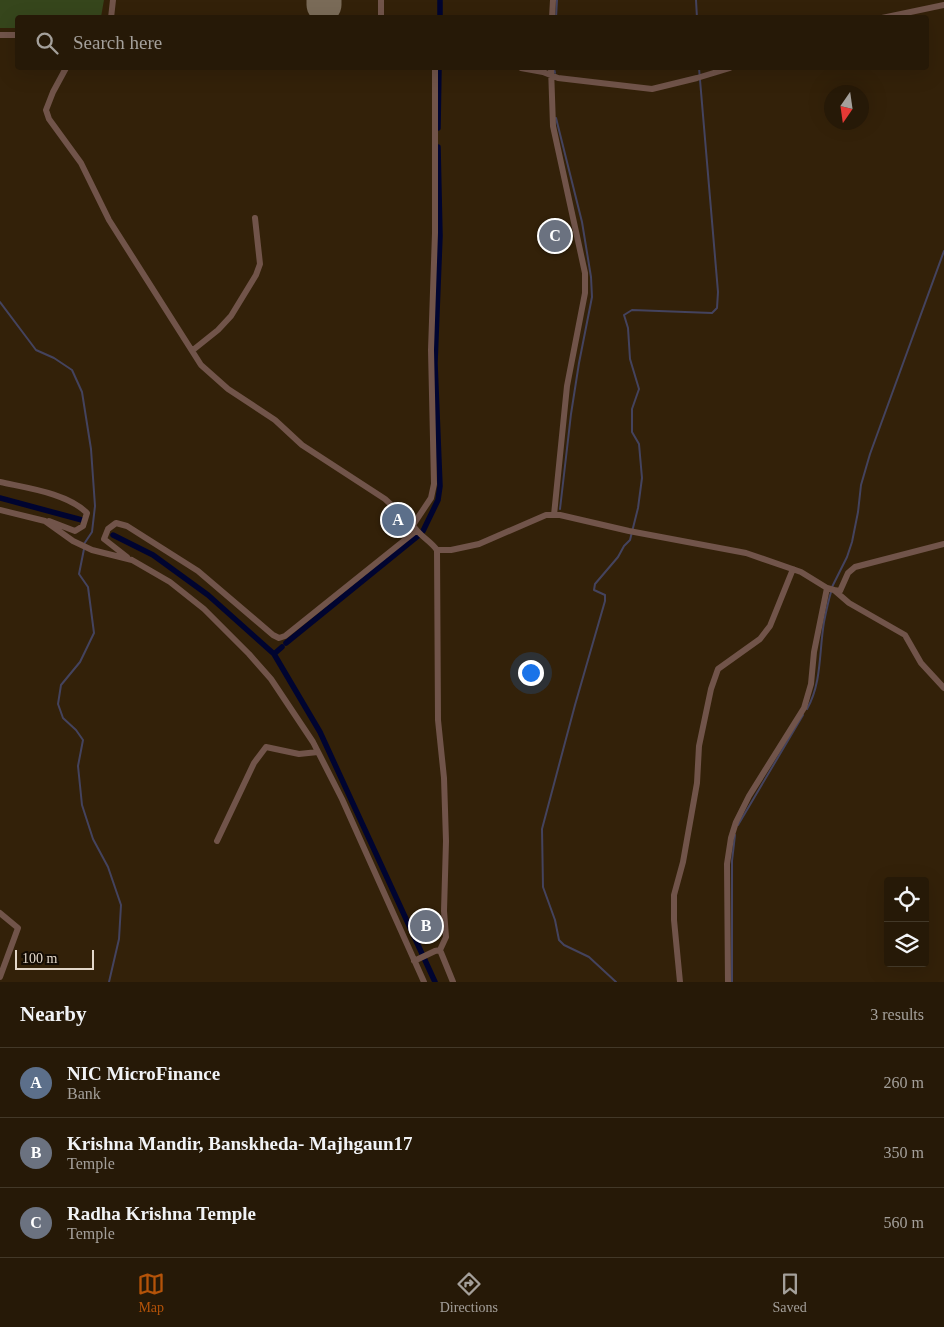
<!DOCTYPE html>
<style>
body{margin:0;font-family:Georgia,serif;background:#322615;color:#f1f3f6}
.controls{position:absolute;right:15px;bottom:15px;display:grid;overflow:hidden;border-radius:5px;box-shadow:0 5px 20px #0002}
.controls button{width:45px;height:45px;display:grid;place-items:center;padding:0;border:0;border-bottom:1px solid #423828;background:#261907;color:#f1f3f6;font:25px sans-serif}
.compass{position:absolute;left:824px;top:85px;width:45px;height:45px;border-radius:50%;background:#261907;box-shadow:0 5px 20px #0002;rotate:193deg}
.scale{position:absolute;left:15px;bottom:12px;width:79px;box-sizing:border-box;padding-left:5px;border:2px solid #e3d7ca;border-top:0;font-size:14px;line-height:18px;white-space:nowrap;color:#e3d7ca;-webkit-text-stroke:4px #140c04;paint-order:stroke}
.you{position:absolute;left:530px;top:672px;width:18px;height:18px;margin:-12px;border:4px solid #fff;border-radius:50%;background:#1a73e8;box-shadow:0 0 0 8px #1a73e833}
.badge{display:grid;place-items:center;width:32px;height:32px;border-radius:50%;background:#b45309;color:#fff;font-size:16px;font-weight:700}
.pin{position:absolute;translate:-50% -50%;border:2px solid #fff;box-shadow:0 1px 5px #0006}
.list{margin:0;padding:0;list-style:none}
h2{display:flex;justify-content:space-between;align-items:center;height:65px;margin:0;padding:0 20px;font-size:21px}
h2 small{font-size:16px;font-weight:400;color:#a4a09b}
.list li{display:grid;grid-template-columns:32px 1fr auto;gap:15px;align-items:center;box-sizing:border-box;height:70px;padding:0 20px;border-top:1px solid #423828}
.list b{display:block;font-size:19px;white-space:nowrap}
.list p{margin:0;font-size:16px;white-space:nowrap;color:#a4a09b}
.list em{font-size:16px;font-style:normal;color:#a4a09b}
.icon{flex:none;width:28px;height:28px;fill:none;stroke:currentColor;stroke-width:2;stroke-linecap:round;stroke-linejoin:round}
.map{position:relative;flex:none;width:944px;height:982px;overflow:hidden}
.search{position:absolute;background:#261907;box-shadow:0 5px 20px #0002;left:15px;right:15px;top:15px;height:55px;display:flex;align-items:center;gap:12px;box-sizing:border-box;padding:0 18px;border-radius:5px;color:#a4a09b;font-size:19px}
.sheet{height:275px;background:#261907}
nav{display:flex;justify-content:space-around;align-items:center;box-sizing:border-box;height:70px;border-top:1px solid #423828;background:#261907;font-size:14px;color:#a4a09b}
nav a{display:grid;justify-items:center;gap:2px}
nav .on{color:#b45309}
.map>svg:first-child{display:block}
.green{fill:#36461c}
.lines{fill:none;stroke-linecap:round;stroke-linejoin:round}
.stream{stroke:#44435e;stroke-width:2}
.canal{stroke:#000430;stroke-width:5.5}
.runway{stroke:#7a6b58;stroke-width:35}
.minor{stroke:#71544a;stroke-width:6}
</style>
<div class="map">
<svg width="944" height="982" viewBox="0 0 944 982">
<rect width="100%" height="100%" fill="#332109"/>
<path class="green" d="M 0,0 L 104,0 L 101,17 L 18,18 L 17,28 L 0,28 Z"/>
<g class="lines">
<path class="stream" d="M 696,0 L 697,18
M 556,18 L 557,0
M 554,68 L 555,73
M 556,118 L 582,222 L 591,277 L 592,297 L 579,363 L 571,414 L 560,509
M 0,302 L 36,350 L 54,358 L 72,370 L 82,392 L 91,449 L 95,506 L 92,532 L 84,544
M 84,549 L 79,574 L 88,587 L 94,633 L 80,662 L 61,685 L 58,704 L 63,718 L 76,730 L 83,740 L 78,766 L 82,805 L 93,839 L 108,867 L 121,905 L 119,939 L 109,982
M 832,587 L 847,557 L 852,542 L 858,512 L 861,485 L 870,454 L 944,251
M 807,709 C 822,683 819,651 824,622 C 826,612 828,602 831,592
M 738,825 L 803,715
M 616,982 L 589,957 L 564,945 L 559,940 L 555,920 L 543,887 L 542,829 L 575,705 L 605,601 L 605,595 L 594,590 L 595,584 L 618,557 L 624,546 L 630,540 L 638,508 L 642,478 L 639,444 L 632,432 L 632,409 L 639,389 L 630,359 L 628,328 L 624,315 L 632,310 L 712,313 L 717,308 L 718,292 L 699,68
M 732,982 L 732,861 L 735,835"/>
<path class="canal" d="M 440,18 L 440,0
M 438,128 L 439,68
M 0,498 L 82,520
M 423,531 L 438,500 L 440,486 L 435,363 L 440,236 L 438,147
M 113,535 L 153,555 L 208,595 L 274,654 L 320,732 L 435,982
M 286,643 L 419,535
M 274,654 L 282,647"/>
<path class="runway" d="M 324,5 L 324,0"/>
<path class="minor" d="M 381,0 L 381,18
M 111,18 L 113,0
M 552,18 L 553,0
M 882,18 L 944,5
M 0,35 L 18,35
M 66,68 L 53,92 L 46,110 L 49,119 L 81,163 L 109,220 L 201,365 L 228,389 L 275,420 L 302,445 L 385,499 L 413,525
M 435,68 L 435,233 L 431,350 L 434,484 L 431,498 L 413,525 C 418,535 430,540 437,550 L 451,550 L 479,544 L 546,515 L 560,515 L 629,531 L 746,553 L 801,572 L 827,588 L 834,590 L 849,603 L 905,635 L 921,663 L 944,688
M 521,68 L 543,72 L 558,78 L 652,89 L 697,78 L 730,68
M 551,68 L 553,126 L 585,273 L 585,293 L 567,386 L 554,515
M 193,350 L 218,330 L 231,316 L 256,275 L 260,264 L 255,218
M 0,482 C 27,488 67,493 87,513 L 83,526 L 75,531 L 49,521
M 0,510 L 45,521 L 73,541 L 92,550 L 132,560 L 170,582 L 204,609 L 249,654 L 271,679 L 313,742 L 342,799 L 424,982
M 127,557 L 104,539 L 108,529 L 116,523 L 127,526 L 198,571 L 273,635 L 279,638 L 285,636 L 416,531
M 834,590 L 840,591 L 848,573 L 855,567 L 944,544
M 217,841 L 254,763 L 266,747 L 299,754 L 318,752
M 0,913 L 18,928 L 0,977
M 440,950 L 453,982
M 414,961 L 435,951 L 440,950 L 446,937 L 444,911 L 446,841 L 444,778 L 438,720 L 437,550
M 680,982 L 674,920 L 674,895 L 683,862 L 697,783 L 699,746 L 711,689 L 718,669 L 760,639 L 770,626 L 793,569
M 728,982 L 727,864 L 731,838 L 736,822 L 749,796 L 804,708 L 811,684 L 814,652 L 827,588"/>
</g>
</svg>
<div class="controls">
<button><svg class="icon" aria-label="locate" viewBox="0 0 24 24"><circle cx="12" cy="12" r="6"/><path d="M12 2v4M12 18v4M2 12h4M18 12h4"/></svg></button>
<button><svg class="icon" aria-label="layers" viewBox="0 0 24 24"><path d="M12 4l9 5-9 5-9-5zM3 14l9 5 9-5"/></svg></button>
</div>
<svg class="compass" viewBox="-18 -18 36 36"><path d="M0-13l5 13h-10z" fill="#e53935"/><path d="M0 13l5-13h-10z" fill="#a4a09b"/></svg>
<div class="scale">100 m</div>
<div class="you"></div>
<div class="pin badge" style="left:398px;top:520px;background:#5c6f8a">A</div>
<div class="pin badge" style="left:426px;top:926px;background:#6b7280">B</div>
<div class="pin badge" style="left:555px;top:236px;background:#6b7280">C</div>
<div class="search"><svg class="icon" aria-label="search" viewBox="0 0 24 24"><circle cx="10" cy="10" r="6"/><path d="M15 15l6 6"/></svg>Search here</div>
</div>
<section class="sheet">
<h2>Nearby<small>3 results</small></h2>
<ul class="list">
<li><span class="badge" style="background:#5c6f8a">A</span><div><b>NIC MicroFinance</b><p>Bank</p></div><em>260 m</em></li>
<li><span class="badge" style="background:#6b7280">B</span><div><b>Krishna Mandir, Banskheda- Majhgaun17</b><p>Temple</p></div><em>350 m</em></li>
<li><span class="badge" style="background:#6b7280">C</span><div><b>Radha Krishna Temple</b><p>Temple</p></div><em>560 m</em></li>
</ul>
</section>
<nav>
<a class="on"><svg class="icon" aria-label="map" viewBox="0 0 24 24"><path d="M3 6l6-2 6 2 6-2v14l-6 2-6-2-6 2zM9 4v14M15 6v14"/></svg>Map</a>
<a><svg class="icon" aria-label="directions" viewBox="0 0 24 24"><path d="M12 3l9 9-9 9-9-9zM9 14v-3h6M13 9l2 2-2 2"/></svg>Directions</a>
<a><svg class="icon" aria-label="saved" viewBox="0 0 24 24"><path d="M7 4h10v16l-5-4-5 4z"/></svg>Saved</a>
</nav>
